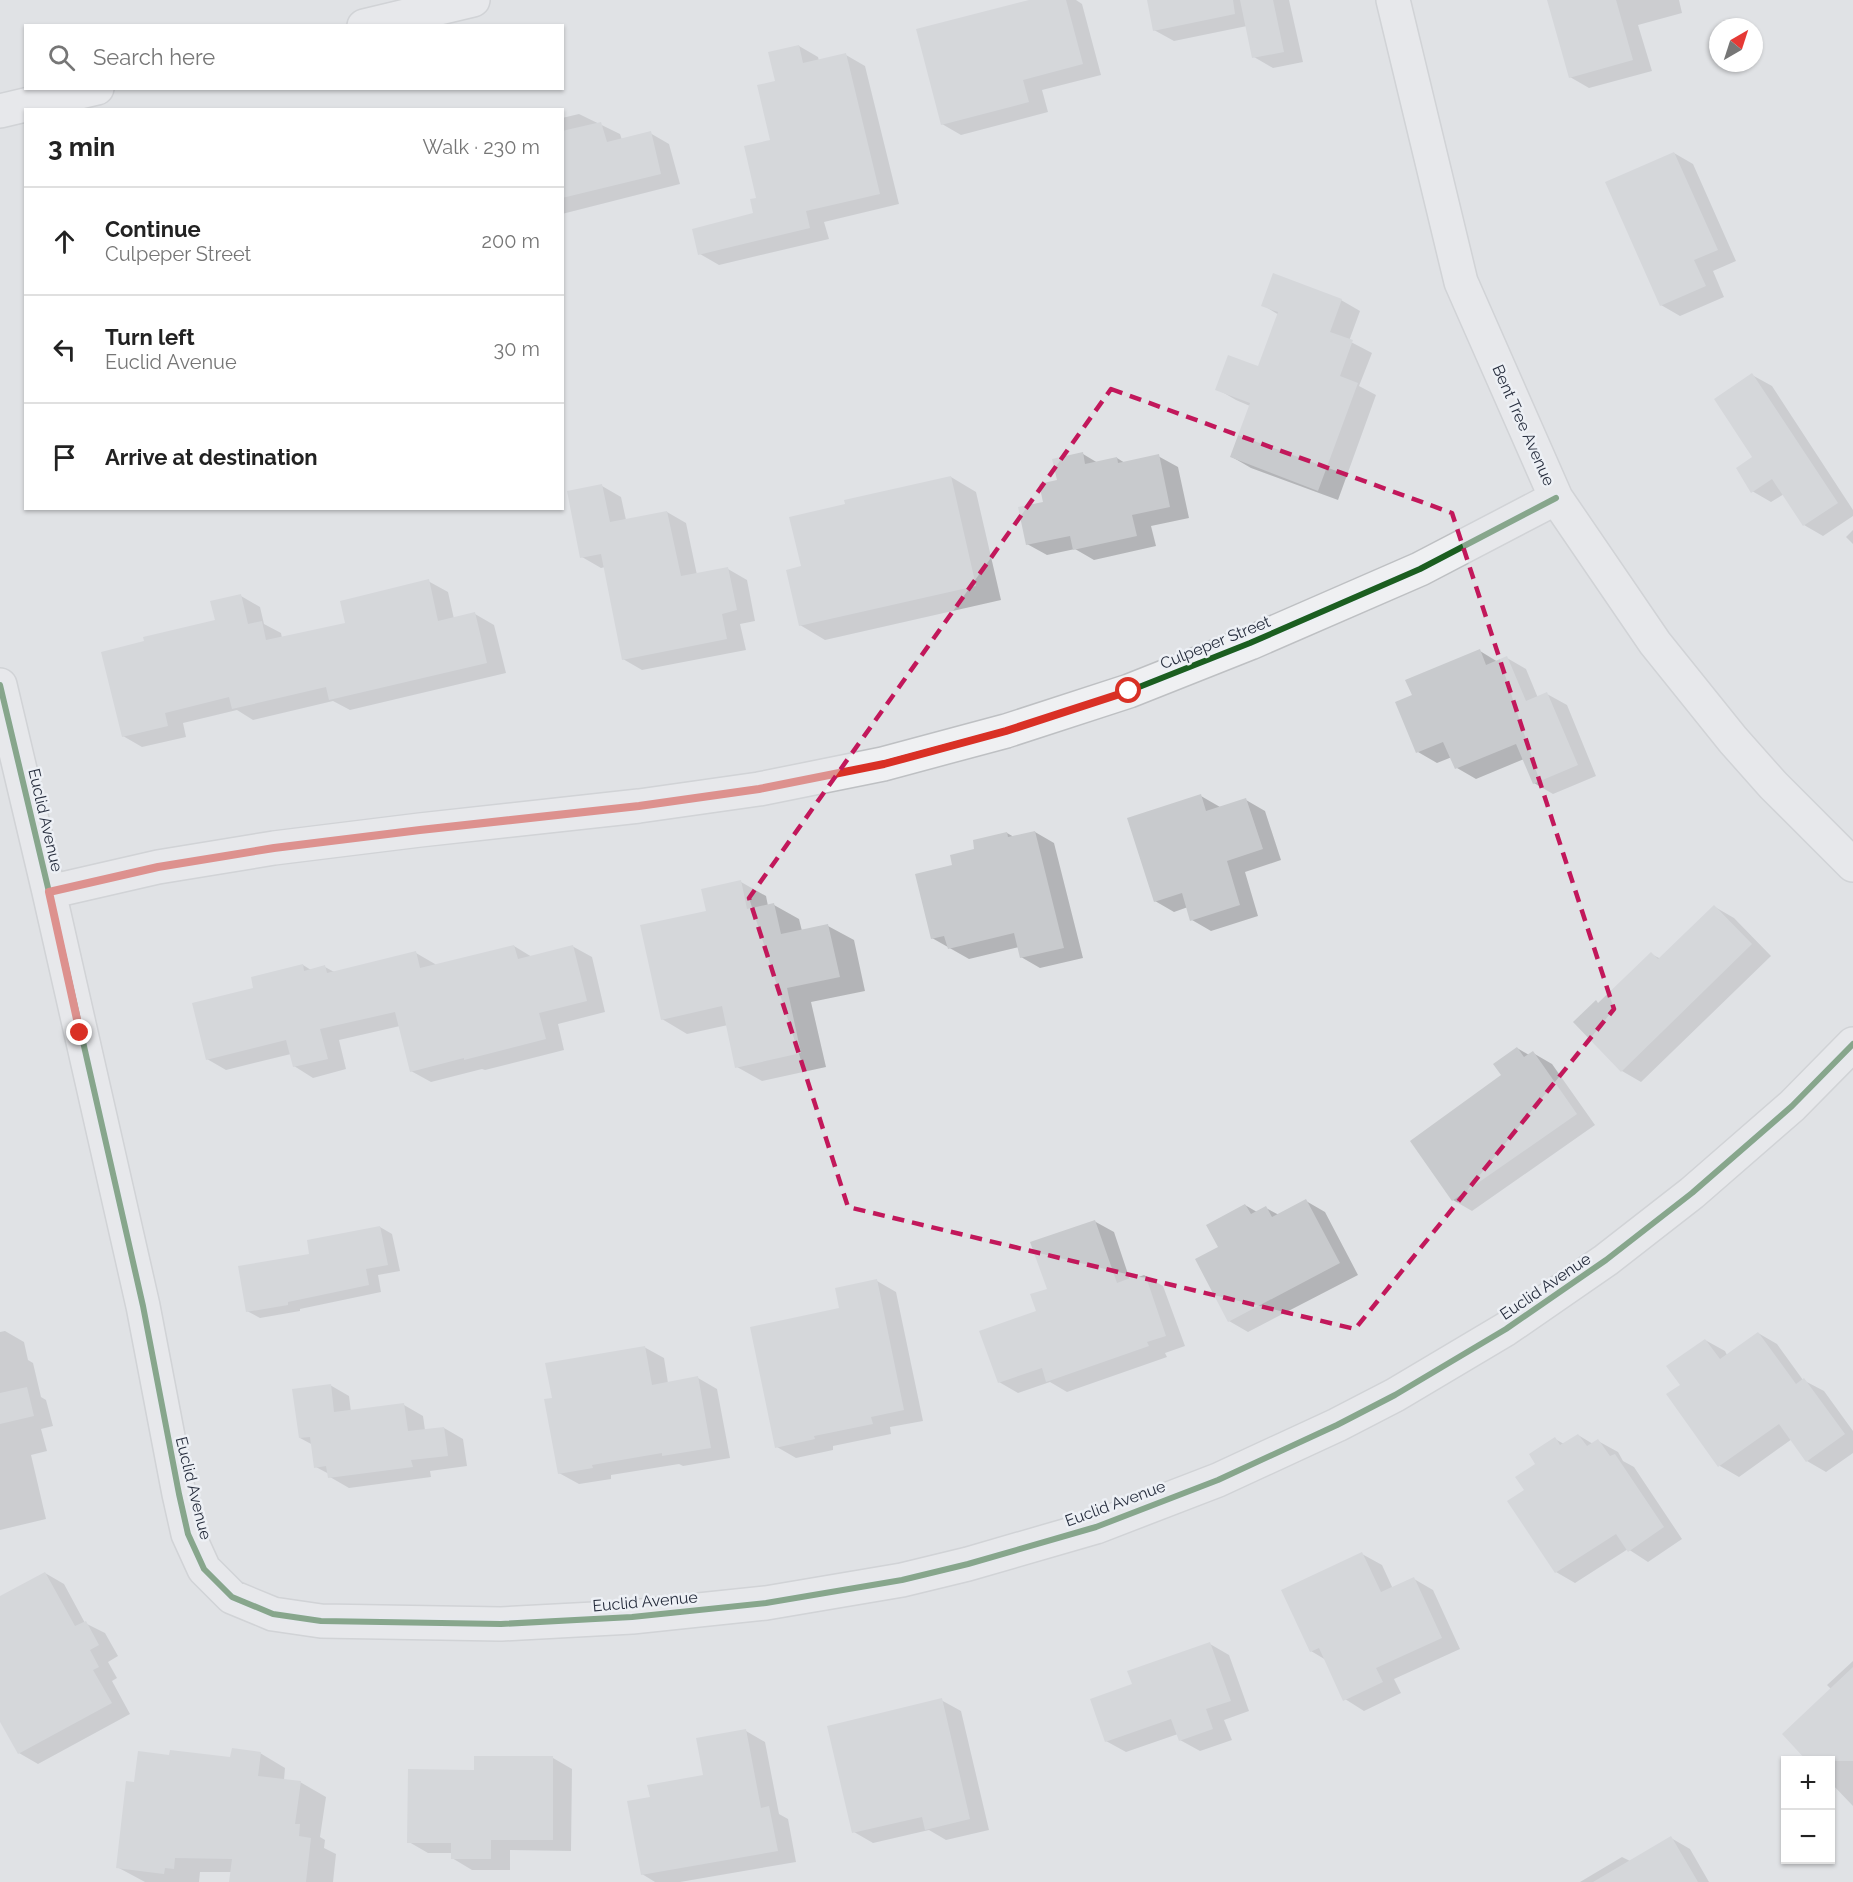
<!DOCTYPE html>
<meta charset="utf-8">
<style>
body{margin:0;font-family:Raleway,sans-serif;background:#f6f6f6;color:#222}
.controls{position:absolute;right:18px;bottom:18px;display:grid;overflow:hidden;border-radius:0px;box-shadow:0 2px 4px #0004}
.controls button{width:54px;height:54px;display:grid;place-items:center;padding:0;border:0;border-bottom:2px solid #e0e0e0;background:#fff;color:#222;font:30px sans-serif}
.compass{position:absolute;left:1709px;top:18px;width:54px;height:54px;border-radius:50%;background:#fff;box-shadow:0 2px 4px #0004;rotate:39deg}
.stop{position:absolute;width:18px;height:18px;margin:-14px;border:4px solid #d93025;border-radius:50%;background:#fff}
.stop.end{background:#d93025;border-color:#fff;box-shadow:0 2px 6px #0008}
.list{margin:0;padding:0;list-style:none}
h2{display:flex;justify-content:space-between;align-items:center;height:78px;margin:0;padding:0 24px;font-size:26px}
h2 small{font-size:20px;font-weight:400;color:#767676}
.list li{display:grid;grid-template-columns:39px 1fr auto;gap:18px;align-items:center;box-sizing:border-box;height:108px;padding:0 24px;border-top:2px solid #e0e0e0}
.list b{display:block;font-size:22px;white-space:nowrap}
.list p{margin:0;font-size:20px;white-space:nowrap;color:#767676}
.list em{font-size:20px;font-style:normal;color:#767676}
.icon{flex:none;width:33px;height:33px;fill:none;stroke:currentColor;stroke-width:2;stroke-linecap:round;stroke-linejoin:round}
.map{position:relative;flex:none;width:1853px;height:1882px;overflow:hidden}
.search{position:absolute;background:#fff;box-shadow:0 2px 4px #0004;left:24px;top:24px;width:540px;height:66px;display:flex;align-items:center;gap:15px;box-sizing:border-box;padding:0 21px;border-radius:0px;color:#767676;font-size:22px}
.panel{position:absolute;background:#fff;box-shadow:0 2px 4px #0004;left:24px;top:108px;width:540px;height:402px;border-radius:0px}
.map>svg:first-child{display:block}
.shadow{fill:#0003}
.building{fill:#c8cacd}
.lines{fill:none;stroke-linecap:round;stroke-linejoin:round}
.minor-casing{stroke:#bec0c3;stroke-width:36}
.minor{stroke:#eff0f2;stroke-width:33}
.cycleway-casing{stroke:#edf0f5;stroke-width:10}
.cycleway{stroke:#1b5e20;stroke-width:6}
.route{stroke:#d93025;stroke-width:8}
.marked{fill:none;stroke:#c2185b;stroke-width:4.5;stroke-dasharray:12 8;stroke-linejoin:round}
.labels{text-anchor:middle;stroke-width:5;stroke-linejoin:round;paint-order:stroke}
.street-label{font-size:16px;fill:#272e3e;stroke:#edf0f5}
</style>
<div class="map">
<svg width="1853" height="1882" viewBox="0 0 1853 1882">
<rect width="100%" height="100%" fill="#e0e2e5"/>
<path class="shadow" d="M 1035,0 L 1076,0 L 1082,4 L 1101,75 L 1042,90 L 1048,112 L 961,135 L 942,124 Z
M 1148,0 L 1289,0 L 1303,62 L 1273,68 L 1254,57 L 1247,26 L 1174,41 L 1154,30 Z
M 1548,0 L 1679,0 L 1682,13 L 1638,25 L 1652,71 L 1589,88 L 1570,77 Z
M 799,46 L 818,57 L 819,61 L 846,55 L 865,66 L 899,204 L 824,222 L 829,239 L 719,265 L 700,254 L 755,214 L 771,141 L 777,82 Z
M 579,114 L 620,134 L 622,140 L 650,133 L 669,144 L 680,184 L 562,214 L 562,118 Z
M 1674,153 L 1693,164 L 1736,261 L 1713,271 L 1724,297 L 1680,316 L 1661,305 Z
M 1341,300 L 1360,311 L 1349,341 L 1372,353 L 1359,386 L 1376,395 L 1338,500 L 1251,468 L 1232,457 L 1250,406 L 1236,400 L 1217,389 L 1259,367 L 1279,315 L 1263,305 Z
M 1752,375 L 1772,386 L 1853,510 L 1853,516 L 1823,536 L 1804,525 L 1784,494 L 1771,502 L 1752,491 L 1754,457 Z
M 1083,454 L 1098,463 L 1117,458 L 1125,463 L 1158,456 L 1178,467 L 1189,518 L 1151,526 L 1156,546 L 1094,560 L 1075,549 L 1047,555 L 1027,544 L 1045,503 L 1058,481 Z
M 951,477 L 976,492 L 1001,600 L 825,640 L 800,625 L 803,567 Z
M 602,486 L 621,497 L 626,520 L 667,512 L 686,523 L 697,575 L 728,569 L 747,580 L 755,621 L 740,624 L 746,650 L 642,670 L 623,659 L 605,567 L 601,568 L 582,557 Z
M 1853,530 L 1853,544 L 1846,537 Z
M 428,581 L 448,592 L 454,619 L 475,614 L 494,625 L 506,673 L 350,710 L 333,701 L 253,720 L 237,710 L 183,723 L 186,737 L 142,747 L 123,736 L 217,621 L 241,596 L 260,607 L 264,624 L 281,633 L 282,638 L 347,624 Z
M 1480,651 L 1498,662 L 1507,658 L 1526,669 L 1538,698 L 1547,694 L 1567,705 L 1596,776 L 1553,794 L 1534,783 L 1524,759 L 1476,779 L 1457,768 L 1452,757 L 1437,763 L 1418,752 L 1414,696 Z
M 1201,796 L 1220,807 L 1246,800 L 1265,811 L 1281,860 L 1245,872 L 1258,916 L 1211,931 L 1192,920 L 1188,907 L 1174,912 L 1155,901 Z
M 1035,832 L 1054,843 L 1083,958 L 1040,968 L 1021,957 L 1019,947 L 969,959 L 932,938 L 954,867 L 1007,833 L 1014,837 Z
M 741,882 L 766,896 L 768,906 L 774,905 L 799,919 L 802,931 L 828,926 L 854,940 L 865,991 L 811,1002 L 826,1067 L 762,1081 L 737,1067 L 728,1025 L 687,1034 L 662,1019 L 708,913 Z
M 1715,907 L 1734,918 L 1771,956 L 1641,1082 L 1622,1071 L 1600,1004 L 1651,954 L 1661,959 Z
M 514,946 L 532,957 L 572,946 L 592,957 L 605,1012 L 558,1024 L 564,1050 L 485,1070 L 482,1069 L 431,1082 L 411,1071 L 400,1026 L 339,1040 L 346,1069 L 313,1078 L 294,1066 L 291,1054 L 226,1070 L 207,1059 L 255,989 L 303,965 L 311,970 L 325,967 L 336,973 L 416,953 L 435,964 L 436,966 Z
M 1517,1048 L 1529,1055 L 1533,1053 L 1552,1064 L 1595,1125 L 1472,1211 L 1453,1200 L 1503,1076 Z
M 1306,1201 L 1325,1212 L 1358,1275 L 1248,1332 L 1229,1321 L 1220,1248 L 1245,1205 L 1257,1212 L 1266,1208 L 1279,1215 Z
M 1094,1221 L 1114,1232 L 1130,1280 L 1144,1275 L 1163,1286 L 1185,1346 L 1165,1353 L 1167,1357 L 1067,1392 L 1050,1382 L 1018,1393 L 999,1382 L 1049,1290 Z
M 380,1227 L 392,1234 L 400,1271 L 378,1275 L 381,1292 L 300,1309 L 300,1311 L 260,1318 L 247,1311 Z
M 877,1281 L 896,1292 L 923,1421 L 890,1427 L 891,1434 L 833,1446 L 833,1450 L 796,1458 L 777,1447 L 841,1309 Z
M 5,1331 L 24,1342 L 28,1360 L 33,1363 L 41,1397 L 46,1400 L 53,1426 L 41,1429 L 47,1451 L 31,1455 L 46,1519 L 0,1530 L 0,1332 Z
M 1758,1333 L 1777,1344 L 1803,1380 L 1824,1391 L 1853,1431 L 1853,1453 L 1826,1472 L 1807,1461 L 1792,1439 L 1739,1477 L 1720,1466 L 1668,1395 L 1682,1385 L 1705,1340 L 1725,1351 L 1727,1355 Z
M 644,1347 L 664,1358 L 668,1383 L 698,1378 L 717,1389 L 730,1458 L 683,1466 L 679,1464 L 611,1475 L 611,1479 L 579,1484 L 559,1473 L 554,1399 Z
M 330,1385 L 349,1396 L 351,1412 L 404,1405 L 423,1416 L 425,1430 L 444,1428 L 463,1439 L 467,1466 L 430,1471 L 431,1477 L 349,1488 L 330,1477 L 329,1474 L 316,1467 L 313,1445 L 300,1438 Z
M 1578,1435 L 1593,1444 L 1598,1441 L 1618,1452 L 1623,1461 L 1634,1467 L 1682,1539 L 1648,1562 L 1628,1549 L 1575,1583 L 1556,1572 L 1509,1501 L 1526,1490 L 1537,1464 L 1555,1439 L 1564,1444 Z
M 1362,1554 L 1382,1565 L 1393,1589 L 1414,1579 L 1433,1590 L 1460,1649 L 1394,1679 L 1401,1693 L 1364,1711 L 1345,1699 L 1326,1660 L 1311,1651 Z
M 45,1573 L 64,1584 L 85,1623 L 105,1633 L 118,1656 L 108,1662 L 117,1678 L 112,1681 L 130,1714 L 38,1764 L 19,1753 L 0,1719 L 0,1598 Z
M 1210,1644 L 1229,1655 L 1249,1711 L 1224,1720 L 1232,1740 L 1200,1751 L 1180,1740 L 1178,1734 L 1126,1752 L 1106,1741 L 1134,1685 Z
M 1853,1661 L 1853,1806 L 1830,1782 L 1831,1689 L 1827,1685 Z
M 941,1700 L 961,1711 L 989,1830 L 946,1840 L 929,1830 L 873,1843 L 854,1832 Z
M 746,1731 L 765,1742 L 779,1814 L 788,1819 L 796,1862 L 680,1882 L 655,1882 L 642,1874 L 652,1799 L 705,1777 Z
M 260,1753 L 285,1768 L 284,1780 L 300,1782 L 326,1797 L 320,1837 L 325,1840 L 324,1848 L 336,1854 L 333,1882 L 231,1882 L 232,1872 L 200,1872 L 199,1882 L 145,1882 L 117,1867 L 135,1783 L 170,1756 L 232,1759 Z
M 553,1758 L 572,1769 L 571,1851 L 510,1850 L 510,1870 L 472,1870 L 452,1858 L 452,1853 L 428,1853 L 409,1842 L 476,1771 Z
M 1671,1838 L 1690,1849 L 1709,1882 L 1580,1882 L 1622,1857 L 1630,1861 Z"/>
<path class="building" d="M 1029,0 L 1066,0 L 1083,64 L 1023,80 L 1029,102 L 941,125 L 916,29 Z
M 1147,0 L 1233,0 L 1235,14 L 1153,31 Z
M 1240,0 L 1273,0 L 1284,52 L 1252,58 Z
M 1547,0 L 1616,0 L 1633,60 L 1569,78 Z
M 799,45 L 803,63 L 846,53 L 880,194 L 806,211 L 810,228 L 698,255 L 692,229 L 753,213 L 750,199 L 756,198 L 744,146 L 770,140 L 757,85 L 775,81 L 768,52 Z
M 601,122 L 607,142 L 651,131 L 661,174 L 562,198 L 562,131 Z
M 1674,152 L 1718,250 L 1694,260 L 1706,286 L 1660,306 L 1605,182 Z
M 1273,273 L 1342,299 L 1330,332 L 1353,340 L 1340,376 L 1358,383 L 1318,491 L 1230,457 L 1250,403 L 1215,390 L 1228,355 L 1258,366 L 1278,312 L 1261,306 Z
M 1752,373 L 1838,503 L 1803,526 L 1772,479 L 1751,493 L 1736,468 L 1752,457 L 1714,399 Z
M 1083,452 L 1085,464 L 1117,457 L 1118,463 L 1159,454 L 1170,507 L 1132,515 L 1137,536 L 1073,550 L 1070,536 L 1026,545 L 1018,507 L 1043,502 L 1039,484 L 1057,480 L 1052,459 Z
M 951,476 L 976,586 L 799,626 L 786,570 L 801,566 L 789,517 L 845,504 L 844,500 Z
M 602,484 L 610,522 L 667,511 L 681,576 L 728,567 L 737,610 L 722,614 L 727,639 L 622,660 L 601,554 L 580,558 L 567,491 Z
M 429,579 L 438,621 L 475,612 L 487,663 L 329,700 L 326,687 L 232,709 L 229,697 L 165,713 L 168,726 L 122,737 L 101,652 L 144,641 L 143,637 L 215,620 L 210,601 L 241,594 L 248,624 L 262,621 L 266,640 L 345,623 L 340,601 Z
M 1480,649 L 1486,665 L 1507,656 L 1526,701 L 1547,692 L 1578,765 L 1533,784 L 1516,744 L 1455,769 L 1443,742 L 1416,753 L 1395,702 L 1412,695 L 1405,680 Z
M 1201,794 L 1206,811 L 1246,798 L 1263,849 L 1227,861 L 1240,905 L 1190,921 L 1182,893 L 1154,902 L 1127,818 Z
M 1035,831 L 1064,948 L 1020,958 L 1014,933 L 948,949 L 944,936 L 931,939 L 915,874 L 952,865 L 950,855 L 974,849 L 973,840 L 1007,832 L 1008,837 Z
M 741,880 L 747,909 L 774,903 L 781,934 L 828,924 L 840,977 L 787,988 L 801,1053 L 735,1068 L 722,1006 L 661,1020 L 640,925 L 706,911 L 701,889 Z
M 1714,905 L 1752,944 L 1621,1072 L 1573,1022 L 1596,1000 L 1598,1003 L 1651,952 L 1658,959 Z
M 514,945 L 518,959 L 573,945 L 587,1001 L 539,1013 L 546,1039 L 464,1060 L 464,1058 L 410,1072 L 395,1012 L 320,1029 L 328,1059 L 293,1067 L 286,1040 L 206,1060 L 192,1003 L 253,988 L 251,977 L 303,964 L 304,971 L 325,965 L 327,973 L 416,951 L 420,968 Z
M 1517,1047 L 1524,1057 L 1533,1051 L 1577,1114 L 1452,1201 L 1410,1141 L 1501,1075 L 1493,1064 Z
M 1306,1199 L 1340,1263 L 1228,1322 L 1195,1259 L 1218,1247 L 1206,1225 L 1245,1204 L 1251,1214 L 1266,1206 L 1272,1217 Z
M 1095,1220 L 1117,1283 L 1133,1277 L 1146,1277 L 1166,1336 L 1147,1342 L 1149,1346 L 1046,1382 L 1042,1368 L 998,1383 L 979,1331 L 1036,1311 L 1030,1294 L 1047,1289 L 1030,1242 Z
M 380,1226 L 388,1265 L 366,1269 L 369,1285 L 288,1302 L 288,1305 L 246,1312 L 238,1266 L 309,1254 L 307,1240 Z
M 877,1279 L 904,1410 L 871,1417 L 873,1424 L 814,1436 L 815,1439 L 775,1448 L 750,1327 L 839,1308 L 835,1288 Z
M 1758,1332 L 1796,1384 L 1804,1378 L 1845,1434 L 1806,1462 L 1779,1424 L 1718,1467 L 1666,1394 L 1680,1385 L 1666,1366 L 1705,1339 L 1720,1359 Z
M 645,1346 L 652,1385 L 698,1376 L 711,1448 L 662,1456 L 662,1453 L 592,1465 L 593,1468 L 558,1474 L 544,1399 L 552,1398 L 545,1363 Z
M 331,1384 L 334,1412 L 404,1403 L 408,1431 L 444,1427 L 448,1456 L 411,1460 L 413,1467 L 328,1478 L 326,1466 L 314,1468 L 310,1437 L 299,1438 L 292,1389 Z
M 27,1387 L 34,1416 L 0,1424 L 0,1393 Z
M 1578,1434 L 1587,1446 L 1598,1439 L 1610,1456 L 1615,1454 L 1664,1527 L 1628,1552 L 1616,1534 L 1555,1573 L 1507,1501 L 1524,1490 L 1515,1477 L 1535,1464 L 1529,1454 L 1555,1437 L 1560,1445 Z
M 1362,1552 L 1381,1592 L 1414,1577 L 1442,1638 L 1376,1668 L 1383,1682 L 1343,1701 L 1319,1648 L 1310,1652 L 1281,1590 Z
M 45,1572 L 75,1626 L 86,1621 L 99,1645 L 90,1650 L 99,1667 L 93,1670 L 112,1703 L 18,1754 L 0,1722 L 0,1596 Z
M 1210,1642 L 1231,1701 L 1206,1709 L 1213,1729 L 1179,1741 L 1171,1719 L 1105,1742 L 1090,1699 L 1132,1684 L 1127,1671 Z
M 1853,1667 L 1853,1761 L 1807,1761 L 1782,1734 Z
M 942,1698 L 970,1819 L 925,1830 L 922,1817 L 852,1833 L 827,1726 Z
M 746,1729 L 761,1808 L 769,1806 L 778,1851 L 641,1875 L 627,1801 L 650,1797 L 647,1785 L 703,1775 L 696,1738 Z
M 232,1748 L 261,1752 L 258,1776 L 301,1781 L 295,1824 L 300,1824 L 299,1836 L 311,1838 L 306,1882 L 229,1882 L 232,1859 L 175,1858 L 174,1869 L 165,1868 L 164,1874 L 116,1868 L 126,1781 L 134,1782 L 138,1751 L 169,1755 L 170,1750 L 230,1757 Z
M 474,1756 L 553,1756 L 553,1840 L 491,1840 L 491,1859 L 451,1859 L 451,1843 L 407,1843 L 408,1769 L 474,1770 Z
M 1671,1836 L 1698,1882 L 1593,1882 Z"/>
<g class="lines">
<g class="minor-casing">
<path id="minor" d="M 1393,0 L 1461,282 L 1556,498 L 1655,643 L 1733,740 L 1773,785 L 1853,865
M 364,26 L 473,0
M 0,111 L 97,88
M 0,685 L 49,892 L 143,1306 L 179,1494 L 188,1534 L 204,1569 L 232,1597 L 273,1614 L 321,1621 L 501,1624 L 632,1617 L 766,1603 L 902,1580 L 968,1564 L 1096,1527 L 1218,1480 L 1337,1425 L 1395,1395 L 1506,1329 L 1606,1260 L 1692,1193 L 1792,1106 L 1853,1044
M 49,892 L 158,867 L 274,848 L 420,830 L 639,806 L 759,789 L 883,764 L 1006,731 L 1129,691 L 1250,643 L 1420,569 L 1556,498"/>
</g>
<use href="#minor" class="minor"/>
<g class="cycleway-casing">
<path id="cycleway" d="M 0,685 L 49,892 L 143,1306 L 179,1494 L 188,1534 L 204,1569 L 232,1597 L 273,1614 L 321,1621 L 501,1624 L 632,1617 L 766,1603 L 902,1580 L 968,1564 L 1096,1527 L 1218,1480 L 1337,1425 L 1395,1395 L 1506,1329 L 1606,1260 L 1692,1193 L 1792,1106 L 1853,1044
M 49,892 L 158,867 L 274,848 L 420,830 L 639,806 L 759,789 L 883,764 L 1006,731 L 1129,691 L 1250,643 L 1420,569 L 1556,498"/>
</g>
<use href="#cycleway" class="cycleway"/>
</g>
<g class="lines">
<path class="route" d="M 80,1033 L 49,892 L 158,867 L 274,848 L 420,830 L 639,806 L 759,789 L 884,764 L 1006,731 L 1129,691"/>
</g>
<path d="M0 0H1853V1882H0ZM 1111,389 L 1452,513 L 1614,1009 L 1355,1329 L 848,1207 L 749,898 Z" fill="#e0e2e5" fill-opacity=".55" fill-rule="evenodd"/>
<path class="marked" d="M 1111,389 L 1452,513 L 1614,1009 L 1355,1329 L 848,1207 L 749,898 Z"/>
<g class="labels">
<g class="street-label">
<text transform="translate(1524 425) rotate(66)" y="6">Bent Tree Avenue</text>
<text transform="translate(1215 642) rotate(-22)" y="6">Culpeper Street</text>
<text transform="translate(46 820) rotate(77)" y="6">Euclid Avenue</text>
<text transform="translate(1545 1286) rotate(-34)" y="6">Euclid Avenue</text>
<text transform="translate(194 1488) rotate(76)" y="6">Euclid Avenue</text>
<text transform="translate(1115 1503) rotate(-20)" y="6">Euclid Avenue</text>
<text transform="translate(645 1601) rotate(-5)" y="6">Euclid Avenue</text>
</g>
</g>
</svg>
<div class="controls">
<button>+</button>
<button>−</button>
</div>
<svg class="compass" viewBox="-18 -18 36 36"><path d="M0-13l5 13h-10z" fill="#e53935"/><path d="M0 13l5-13h-10z" fill="#767676"/></svg>
<div class="stop" style="left:1129px;top:691px"></div>
<div class="stop end" style="left:80px;top:1033px"></div>
<div class="search"><svg class="icon" aria-label="search" viewBox="0 0 24 24"><circle cx="10" cy="10" r="6"/><path d="M15 15l6 6"/></svg>Search here</div>
<section class="panel">
<h2>3 min<small>Walk · 230 m</small></h2>
<ul class="list">
<li><svg class="icon" aria-label="ahead" viewBox="0 0 24 24"><path d="M12 20V5M6 11l6-6 6 6"/></svg><div><b>Continue</b><p>Culpeper Street</p></div><em>200 m</em></li>
<li><svg class="icon" aria-label="left" viewBox="0 0 24 24"><path d="M17 20v-9H6M10 6l-5 5 5 5"/></svg><div><b>Turn left</b><p>Euclid Avenue</p></div><em>30 m</em></li>
<li><svg class="icon" aria-label="arrive" viewBox="0 0 24 24"><path d="M6 21V4h12l-3 4 3 4H6"/></svg><div><b>Arrive at destination</b></div></li>
</ul>
</section>
</div>
